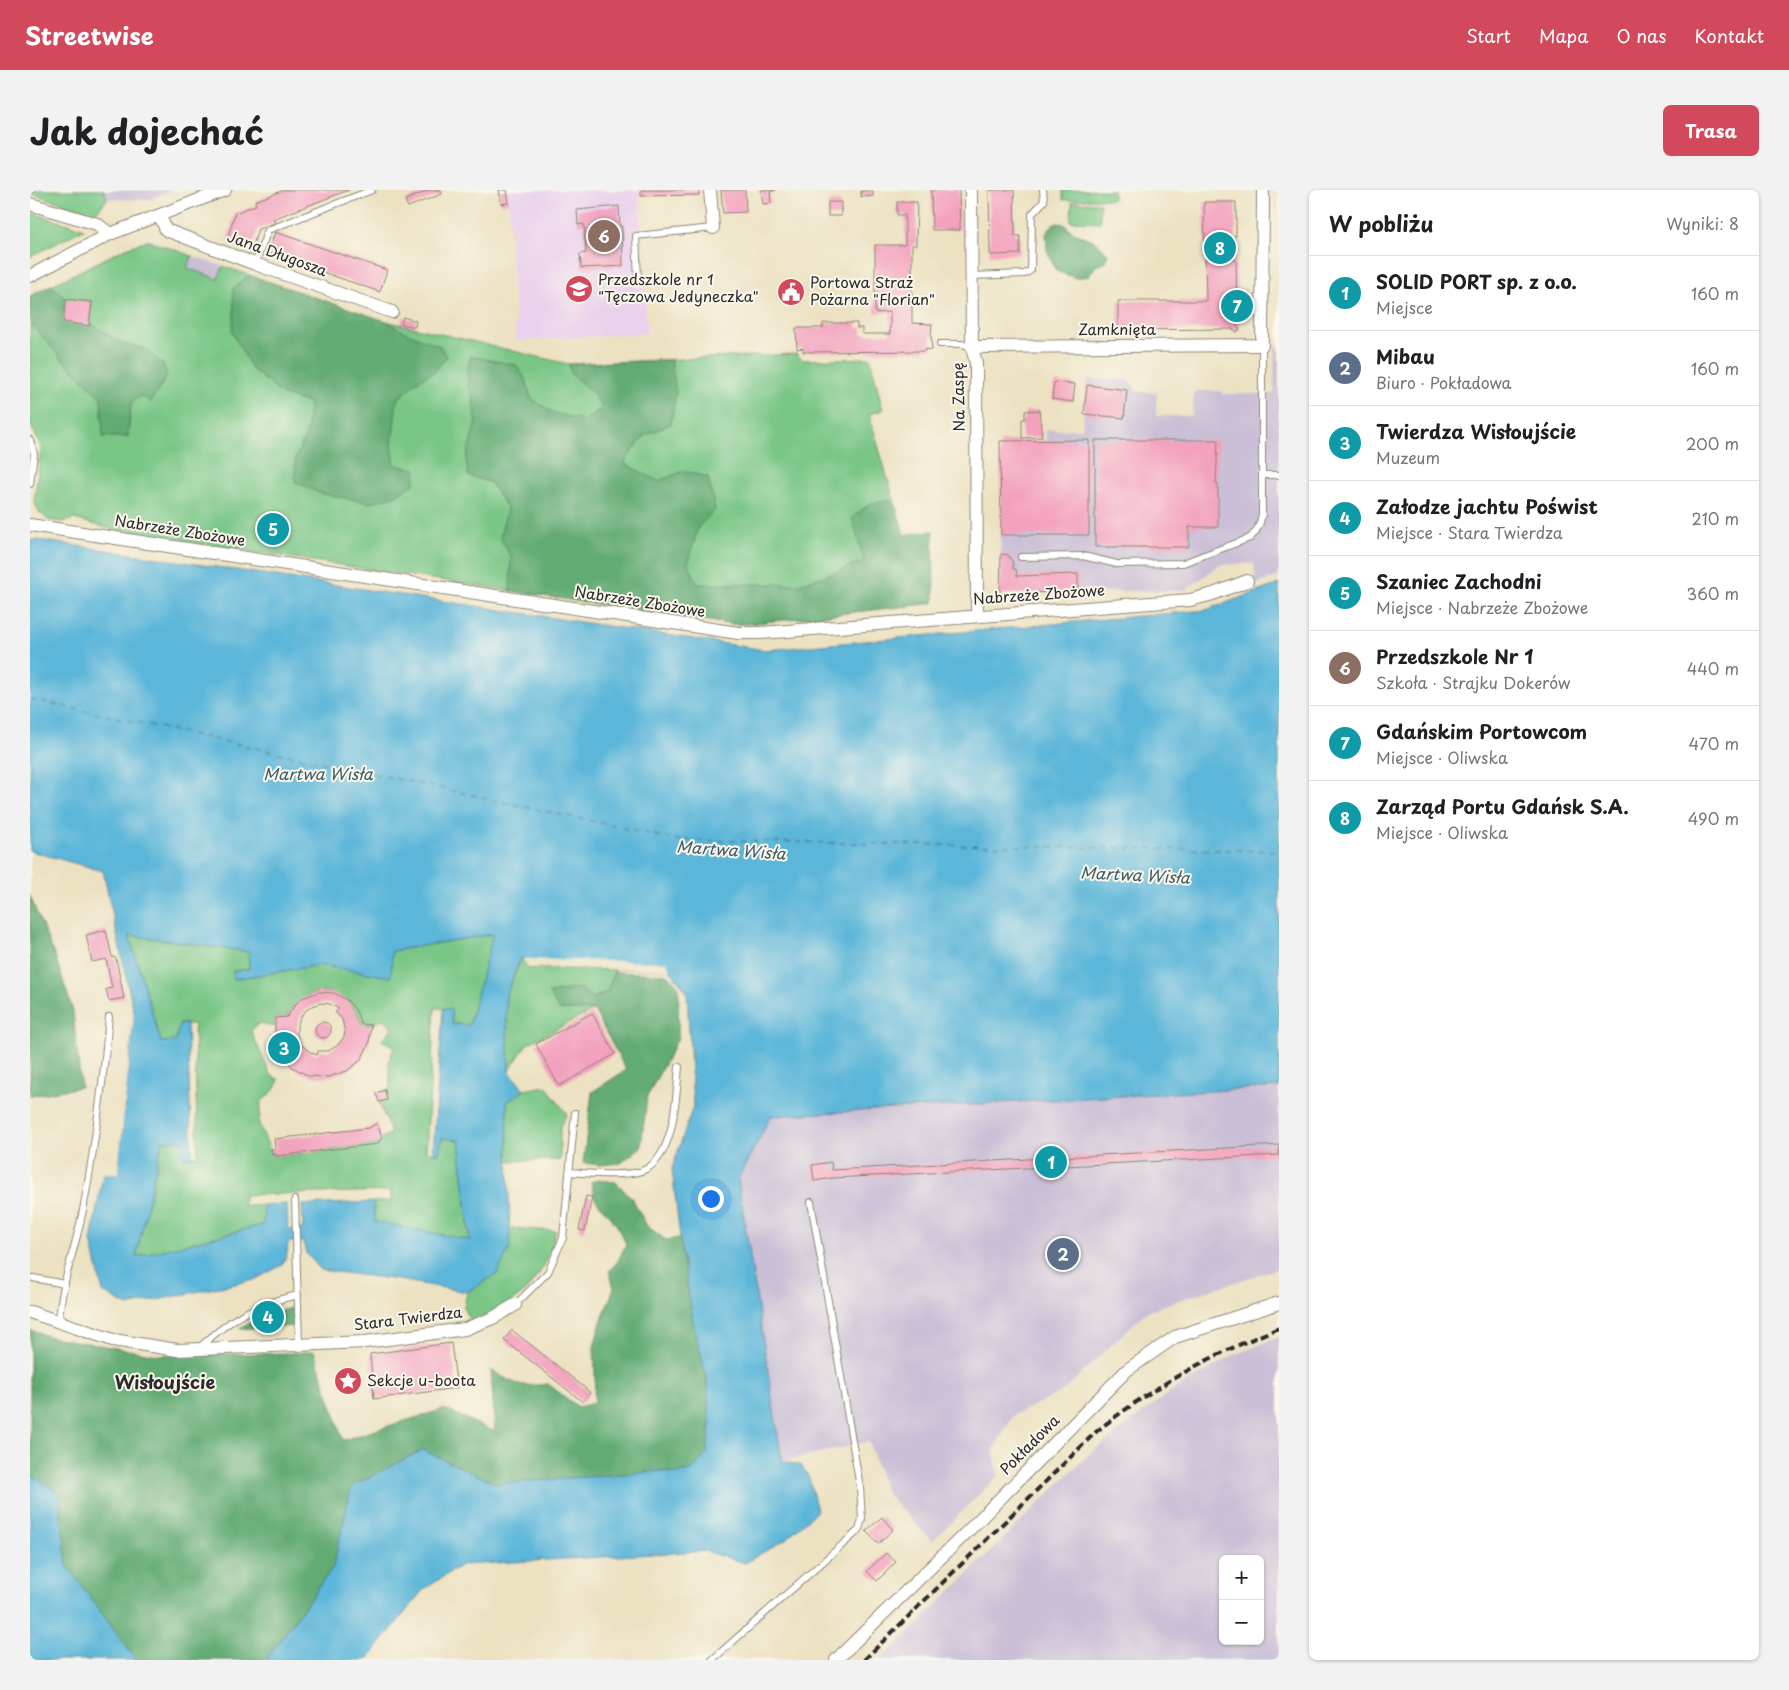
<!DOCTYPE html>
<html lang="pl">
<meta charset="utf-8">
<style>
body{margin:0;font-family:"Playpen Sans",sans-serif;background:#f2f2f2;color:#202124}
.controls{position:absolute;right:15px;bottom:15px;display:grid;overflow:hidden;border-radius:8px;box-shadow:0 1px 4px #0004}
.controls button{width:45px;height:45px;display:grid;place-items:center;padding:0;border:0;border-bottom:1px solid #e0e0e0;background:#fff;color:#202124;font:25px sans-serif}
.you{position:absolute;left:680px;top:1008px;width:18px;height:18px;margin:-12px;border:4px solid #fff;border-radius:50%;background:#1a73e8;box-shadow:0 0 0 8px #1a73e833}
.badge{display:grid;place-items:center;width:32px;height:32px;border-radius:50%;background:#d1495b;color:#fff;font-size:16px;font-weight:700}
.pin{position:absolute;translate:-50% -50%;border:2px solid #fff;box-shadow:0 1px 5px #0006}
.list{margin:0;padding:0;list-style:none}
h2{display:flex;justify-content:space-between;align-items:center;height:65px;margin:0;padding:0 20px;font-size:21px}
h2 small{font-size:16px;font-weight:400;color:#757577}
.list li{display:grid;grid-template-columns:32px 1fr auto;gap:15px;align-items:center;box-sizing:border-box;height:75px;padding:0 20px;border-top:1px solid #e0e0e0}
.list b{display:block;font-size:19px;white-space:nowrap}
.list p{margin:0;font-size:16px;white-space:nowrap;color:#757577}
.list em{font-size:16px;font-style:normal;color:#757577}
.map{position:relative;flex:none;width:1249px;height:1470px;overflow:hidden;border-radius:8px}
header{display:flex;align-items:center;gap:30px;box-sizing:border-box;height:70px;padding:0 25px;background:#d1495b;color:#fff}
header strong{font-size:24px}
nav{display:flex;gap:28px;margin-inline-start:auto;font-size:18px}
.intro{display:flex;align-items:center;justify-content:space-between;box-sizing:border-box;height:120px;padding:0 30px}
h1{margin:0;font-size:35px}
.button{padding:12px 22px;border-radius:8px;background:#d1495b;color:#fff;font-size:18px;font-weight:700}
main{display:flex;gap:30px;padding:0 30px}
aside{flex:1;background:#fff;border-radius:8px;box-shadow:0 1px 4px #0004}
.map>svg:first-child{display:block}
.built{fill:#ead1ec}
.industrial{fill:#cabfd6;fill-rule:evenodd}
.green{fill:#79c686;stroke:#527858;fill-rule:evenodd}
.forest{fill:#62ab73;stroke:#466b4f}
.water{fill:#5bb6d9;stroke:#437082;fill-rule:evenodd}
.pier{fill:#ece2c2}
.lines{fill:none;stroke-linecap:round;stroke-linejoin:round}
.ferry{stroke:#3c5c68;stroke-width:1;stroke-dasharray:6 5;stroke-linecap:butt}
.building{fill:#f3a2bd;fill-rule:evenodd}
.lane-casing{stroke:#8c8676;stroke-width:8}
.street-casing{stroke:#8c8676;stroke-width:14}
.lane{stroke:#fff;stroke-width:6}
.street{stroke:#fff;stroke-width:12}
.rail{stroke:#2b2b2b;stroke-width:4;stroke-dasharray:8 4;stroke-linecap:butt}
.labels{text-anchor:middle;stroke-width:4;stroke-linejoin:round;paint-order:stroke}
.street-label{font-size:15px;fill:#2b2b2b;stroke:#fbf7ec}
.poi-label{font-size:15px;fill:#2b2b2b;stroke:#fbf7ec;text-anchor:start}
.water-label{font-size:16px;font-style:italic;fill:#3c5c68;stroke:#fbf7ec}
.quarter-label{font-size:18px;font-weight:bold;fill:#2b2b2b;stroke:#fbf7ec}
</style>
<header>
<strong>Streetwise</strong>
<nav><a>Start</a><a>Mapa</a><a>O nas</a><a>Kontakt</a></nav>
</header>
<div class="intro"><h1>Jak dojechać</h1><a class="button">Trasa</a></div>
<main>
<div class="map">
<svg width="1249" height="1470" viewBox="0 0 1249 1470">
<rect width="100%" height="100%" fill="#fbf7ec"/>
<filter id="ink" filterUnits="userSpaceOnUse"><feTurbulence type="fractalNoise" baseFrequency=".02" numOctaves="2"/><feDisplacementMap in="SourceGraphic" scale="10" xChannelSelector="R" yChannelSelector="G"/><feConvolveMatrix kernelMatrix="1 2 1 2 8 2 1 2 1" color-interpolation-filters="sRGB"/></filter>
<filter id="wash" filterUnits="userSpaceOnUse"><feTurbulence type="fractalNoise" baseFrequency=".0096" numOctaves="4" result="noise"/><feDisplacementMap in="SourceGraphic" scale="20" xChannelSelector="R" yChannelSelector="G"/><feGaussianBlur stdDeviation="1.12" result="paint"/><feColorMatrix in="noise" values="0 0 0 0 0 0 0 0 0 0 0 0 0 0 0 0 0 1.4 0 .05"/><feComposite in="paint" operator="in"/></filter>
<g filter="url(#wash)">
<rect width="100%" height="100%" fill="#ece2c2"/>
<path class="built" d="M 478,0 L 609,0 L 617,143 L 486,151 Z"/>
<path class="industrial" d="M 74,0 L 144,0 L 117,10 L 77,9 Z
M 162,66 L 193,76 L 188,89 L 157,78 Z
M 1245,155 L 1249,157 L 1249,386 L 1226,394 L 1224,373 L 1189,375 L 1156,400 L 970,404 L 970,387 L 971,387 L 970,251 L 1016,251 L 1016,240 L 1052,239 L 1057,195 L 1055,195 L 1058,189 L 1098,190 L 1105,197 L 1105,201 L 1127,203 L 1126,226 L 1162,226 L 1164,201 L 1191,201 L 1192,204 L 1244,204 Z
M 1249,897 L 1249,1078 L 1140,1113 L 1115,1123 L 1032,1202 L 984,1225 L 963,1260 L 969,1285 L 902,1351 L 856,1303 L 839,1252 L 752,1271 L 708,989 L 741,926 Z
M 1249,1147 L 1249,1466 L 1247,1470 L 851,1470 L 1058,1265 L 1141,1201 L 1204,1165 ZM 1193,1369 L 1230,1369 L 1230,1451 L 1193,1451 Z"/>
<path class="green" d="M 0,0 L 74,0 L 77,9 L 65,24 L 0,3 Z
M 1033,0 L 1083,0 L 1083,9 L 1033,10 Z
M 1042,12 L 1070,13 L 1070,32 L 1041,31 Z
M 2,23 L 54,39 L 0,67 L 0,38 Z
M 117,50 L 162,66 L 157,78 L 188,89 L 193,76 L 344,128 L 538,174 L 767,164 L 773,170 L 840,168 L 853,220 L 839,224 L 874,345 L 903,341 L 904,413 L 717,434 L 700,434 L 92,342 L 44,329 L 32,332 L 18,330 L 9,322 L 4,312 L 11,257 L 0,234 L 0,106 L 94,59 Z
M 464,744 L 439,835 L 422,834 L 421,819 L 405,818 L 396,962 L 409,963 L 412,948 L 429,949 L 440,1051 L 345,1032 L 343,1012 L 361,1011 L 361,1001 L 214,1005 L 214,1016 L 234,1015 L 233,1035 L 106,1067 L 132,951 L 152,950 L 153,967 L 168,966 L 164,834 L 149,834 L 147,852 L 131,852 L 99,745 L 219,762 L 219,779 L 203,781 L 205,789 L 290,775 L 360,787 L 361,761 ZM 293,802 C 312,803 326,814 331,834 L 341,835 L 353,829 L 362,838 L 352,850 L 364,857 L 359,871 L 360,900 L 355,900 L 357,910 L 349,912 L 361,943 L 352,948 L 347,954 L 246,966 L 242,965 L 229,934 L 231,912 L 244,900 L 249,890 L 240,884 L 221,841 L 229,833 L 245,837 L 245,828 L 257,827 C 265,812 275,803 293,802 Z
M 492,767 L 498,778 L 585,780 L 577,802 L 529,820 L 564,820 L 497,854 L 479,881 L 476,805 Z
M 516,896 L 537,924 L 530,937 L 530,970 L 478,971 L 477,911 L 494,900 Z
M 479,1038 L 526,1041 C 523,1050 521,1061 517,1070 C 499,1105 476,1118 442,1133 L 434,1117 L 437,1102 L 467,1084 L 480,1057 Z"/>
<path class="forest" d="M 1024,33 C 1038,33 1035,36 1044,43 C 1048,45 1055,47 1059,48 C 1067,52 1072,57 1078,63 L 1075,72 L 1066,76 L 1059,86 L 1046,88 L 1026,81 L 1017,60 L 1016,44 Z
M 219,85 L 353,130 L 377,143 L 410,156 L 417,167 L 406,180 L 386,192 L 367,210 L 362,255 L 365,275 L 386,279 L 384,294 L 364,306 L 339,313 L 289,303 L 265,292 L 265,269 L 277,242 L 279,213 L 253,205 L 222,179 L 202,142 L 204,124 L 203,99 Z
M 21,95 L 36,109 L 62,112 L 60,130 L 63,135 L 92,153 L 113,158 L 133,174 L 137,186 L 121,212 L 111,206 L 101,213 L 98,247 L 73,247 L 71,208 L 34,171 L 0,133 L 0,106 Z
M 441,166 L 486,175 L 496,190 L 501,208 L 522,222 L 554,231 L 572,218 L 563,203 L 541,184 L 539,174 L 641,170 L 646,202 L 641,234 L 614,246 L 594,273 L 628,291 L 654,281 L 678,287 L 685,320 L 668,337 L 658,374 L 668,394 L 769,394 L 810,381 L 834,370 L 822,328 L 841,313 L 864,310 L 874,345 L 903,341 L 904,413 L 717,434 L 700,434 L 480,401 L 481,367 L 470,348 L 477,318 L 460,292 L 438,286 L 436,269 L 446,231 L 443,208 L 438,195 L 437,179 Z
M 0,706 L 26,769 L 43,821 L 51,897 L 0,906 Z
M 584,782 L 637,784 L 649,797 L 648,848 L 617,907 L 611,957 L 591,973 L 570,975 L 553,973 L 562,902 L 596,880 L 564,820 L 529,820 L 519,803 L 550,798 L 563,809 L 577,802 Z
M 567,990 L 586,992 L 602,1008 L 617,1036 L 636,1050 L 650,1048 L 664,1136 L 677,1189 L 680,1235 L 677,1263 L 662,1280 L 647,1284 L 631,1281 L 466,1294 L 393,1260 L 322,1296 L 303,1377 L 236,1470 L 106,1470 L 37,1376 L 29,1303 L 0,1284 L 0,1140 L 21,1147 L 128,1165 L 265,1163 L 284,1161 L 313,1250 L 414,1219 L 465,1242 L 461,1180 C 486,1195 489,1197 518,1194 L 548,1217 L 564,1213 L 565,1188 L 564,1156 L 571,1132 L 584,1098 L 579,1081 L 588,1071 L 596,1054 L 586,1034 L 565,1009 L 561,992 Z
M 264,1117 L 265,1136 L 210,1139 L 229,1127 Z"/>
<path class="water" d="M 0,350 L 8,350 L 736,460 L 1176,420 L 1249,394 L 1249,897 L 741,926 L 708,989 L 752,1271 L 772,1276 L 779,1288 L 787,1321 L 756,1349 L 715,1373 L 675,1361 L 431,1375 L 393,1400 L 337,1470 L 236,1470 L 303,1377 L 322,1296 L 393,1260 L 467,1294 L 631,1281 L 647,1284 L 662,1280 L 677,1263 L 680,1235 L 677,1189 L 664,1136 L 650,1048 L 642,979 L 663,916 L 657,802 L 640,780 L 498,778 L 491,767 L 476,805 L 479,881 L 494,900 L 477,912 L 480,1057 L 467,1084 L 437,1102 L 369,1090 L 291,1080 L 276,1063 L 273,1052 L 258,1052 L 257,1064 L 252,1075 L 224,1090 L 97,1116 L 73,1102 L 61,1051 L 73,984 L 88,984 L 104,823 L 73,681 L 0,661 ZM 463,744 L 439,835 L 422,834 L 421,819 L 413,819 L 403,963 L 409,963 L 412,948 L 429,950 L 440,1050 L 345,1032 L 343,1012 L 272,1015 L 273,1039 L 258,1039 L 257,1014 L 234,1015 L 233,1035 L 106,1067 L 132,951 L 152,950 L 153,967 L 162,967 L 157,834 L 149,834 L 146,851 L 131,852 L 99,745 L 219,762 L 219,779 L 203,781 L 204,789 L 290,775 L 361,787 L 362,761 Z
M 0,1284 L 29,1303 L 37,1376 L 106,1470 L 0,1470 Z"/>
<path class="pier" d="M 493,769 L 637,772 L 640,780 L 498,778 Z
M 101,823 L 104,823 L 88,984 L 80,984 L 80,981 L 85,981 Z"/>
<g class="lines">
<path class="ferry" d="M 0,509 L 648,650 L 1246,661 L 1249,659"/>
</g>
<g id="blocks">
<path class="building" d="M 254,0 L 319,0 L 243,29 L 245,33 L 228,39 L 222,58 L 197,50 L 205,23 L 226,15 L 225,11 Z
M 400,0 L 410,0 L 412,4 L 378,17 L 375,10 Z
M 469,0 L 477,0 L 479,13 L 471,14 Z
M 611,0 L 669,0 L 669,5 L 611,6 Z
M 691,0 L 715,0 L 716,22 L 693,23 Z
M 731,0 L 746,0 L 740,2 L 741,13 L 733,14 Z
M 901,0 L 929,0 L 930,40 L 902,40 Z
M 959,0 L 984,0 L 985,46 L 990,46 L 990,64 L 960,65 Z
M 831,1 L 843,1 L 843,6 L 831,7 Z
M 798,12 L 811,12 L 811,26 L 798,26 Z
M 867,12 L 887,12 L 886,55 L 882,55 L 882,133 L 902,134 L 901,145 L 902,160 L 895,159 L 895,161 L 773,162 L 773,158 L 767,159 L 766,138 L 793,138 L 793,133 L 827,133 L 827,138 L 832,138 L 832,144 L 860,144 L 860,122 L 845,123 L 845,55 L 875,55 L 875,25 L 867,25 Z
M 1174,12 L 1206,12 L 1206,46 L 1204,46 L 1204,70 L 1206,70 L 1207,128 L 1211,132 L 1207,136 L 1210,139 L 1207,142 L 1203,139 L 1088,140 L 1088,111 L 1176,111 Z
M 589,16 L 590,36 L 592,36 L 593,76 L 551,78 L 550,64 L 556,63 L 554,34 L 548,35 L 547,20 Z
M 245,42 L 357,80 L 350,102 L 238,63 Z
M 36,109 L 62,112 L 59,136 L 33,132 Z
M 373,127 L 386,131 L 385,137 L 371,134 Z
M 1024,192 L 1045,194 L 1043,212 L 1022,209 Z
M 1057,195 L 1097,200 L 1094,228 L 1054,224 Z
M 1009,220 L 1012,247 L 992,248 L 992,229 L 995,229 L 995,221 Z
M 1059,250 L 1059,345 L 971,345 L 970,251 Z
M 1065,250 L 1188,250 L 1186,293 L 1188,293 L 1188,337 L 1159,337 L 1159,357 L 1065,357 Z
M 971,364 L 978,365 L 983,373 L 983,379 L 986,379 L 987,386 L 1048,384 L 1048,401 L 970,404 Z
M 76,740 L 82,767 L 86,768 L 94,808 L 79,811 L 76,799 L 82,798 L 76,769 L 62,772 L 56,745 Z
M 289,802 L 304,803 L 317,810 L 326,821 L 331,834 L 341,835 L 339,853 L 331,870 L 317,881 L 298,887 L 279,886 L 262,877 L 250,863 L 245,844 L 245,828 L 257,827 L 264,816 L 272,808 ZM 291,813 L 300,814 L 309,819 L 305,822 L 312,829 L 315,842 L 314,847 L 307,856 L 298,861 L 288,861 L 287,865 L 280,862 L 272,855 L 267,845 L 267,837 L 270,828 L 275,821 L 282,816 Z
M 562,823 L 585,864 L 529,896 L 506,854 Z
M285 840a8 8 0 1 1 16 0a8 8 0 1 1-16 0Z
M 355,900 L 357,910 L 349,912 L 346,903 Z
M 347,933 L 352,948 L 347,954 L 246,966 L 246,964 L 242,965 L 241,959 L 245,959 L 244,949 L 339,938 Z
M 1249,955 L 1249,965 L 803,988 L 784,991 L 782,975 L 801,972 L 802,980 Z
M 556,1006 L 562,1007 L 555,1041 L 549,1040 Z
M 482,1140 L 560,1202 L 553,1212 L 474,1150 Z
M 421,1153 L 427,1198 L 344,1209 L 340,1164 Z
M 852,1327 L 863,1340 L 848,1354 L 836,1341 Z
M 856,1363 L 866,1372 L 847,1391 L 837,1381 Z"/>
</g>
</g>
<g filter="url(#ink)">
<use href="#blocks" fill-opacity="0" stroke="#8c8676" stroke-width="1"/>
<g class="lines">
<g class="lane-casing">
<path id="lane" d="M 225,74 L 238,40 L 342,0
M 942,86 L 995,84 L 1001,80 L 1002,24 L 1014,11 L 1013,0
M 608,90 L 606,46 L 683,38
M 910,154 L 932,154 L 942,157
M 0,250 L 4,264 L 0,294
M 1232,285 L 1249,285
M 991,367 L 1053,366 L 1087,374 L 1153,373 L 1220,348 C 1228,341 1230,334 1232,324 L 1232,155
M 539,982 C 557,983 600,988 616,979 C 645,964 646,906 649,877
M 265,1010 L 269,1155
M 3,1088 L 35,1094
M 485,1115 L 518,1082 L 533,1048 L 545,923
M 29,1131 C 31,1093 46,1057 53,1020 C 65,956 73,892 79,827
M 169,1158 C 187,1141 207,1125 230,1116 C 242,1111 255,1108 268,1105
M 682,1470 L 829,1340 L 832,1329 L 830,1297 L 781,1012"/>
</g>
<g class="street-casing">
<path id="street" d="M 680,0 L 683,38
M 941,0 L 942,157 L 946,173 L 947,426
M 0,14 L 67,34 L 80,44
M 130,26 L 136,40 L 225,74 L 362,122
M 0,86 L 80,44 L 195,0
M 942,157 L 1232,155 L 1233,0
M 0,335 L 708,443 L 731,443 L 1160,410 L 1183,404 L 1217,391
M 0,1122 L 83,1150 L 147,1160 L 335,1152 L 435,1139 L 463,1128 L 485,1115
M 806,1470 L 941,1338 L 1097,1180 L 1145,1147 L 1249,1113"/>
</g>
<use href="#lane" class="lane"/>
<use href="#street" class="street"/>
<path class="rail" d="M 834,1470 L 1067,1241 C 1125,1195 1181,1165 1249,1138"/>
</g>
</g>
<defs>
<g id="school-disc" transform="scale(1.4375)"><circle r="9.5" fill="#d1495b" stroke="#fbf7ec"/><path d="M0-5L7-2L0 1L-7-2ZM-4 1L0 2.5L4 1V4Q0 6-4 4Z" fill="#fff"/></g>
<g id="civic-disc" transform="scale(1.4375)"><circle r="9.5" fill="#d1495b" stroke="#fbf7ec"/><path d="M-.6-6.5H3V-4.5H.6V-3L4-1V1h2V6H-6V1h2V-1L-.6-3ZM-1.2 2.5V6h2.4V2.5Z" fill="#fff"/></g>
<g id="sight-disc" transform="scale(1.4375)"><circle r="9.5" fill="#d1495b" stroke="#fbf7ec"/><path d="M0-6L1.8-2.2L6-1.7L2.9 1.2L3.7 5.4L0 3.3L-3.7 5.4L-2.9 1.2L-6-1.7L-1.8-2.2Z" fill="#fff"/></g>
</defs>
<g fill-rule="evenodd">
<use href="#school-disc" x="549" y="99"/>
<use href="#civic-disc" x="761" y="102"/>
<use href="#sight-disc" x="318" y="1191"/>
</g>
<g class="labels">
<g class="street-label">
<text transform="translate(247 64) rotate(20)" y="5">Jana Długosza</text>
<text x="1087" y="145">Zamknięta</text>
<text transform="translate(929 207) rotate(-91)" y="5">Na Zaspę</text>
<text transform="translate(150 341) rotate(9)" y="5">Nabrzeże Zbożowe</text>
<text transform="translate(1009 405) rotate(-4)" y="5">Nabrzeże Zbożowe</text>
<text transform="translate(610 412) rotate(9)" y="5">Nabrzeże Zbożowe</text>
<text transform="translate(378 1129) rotate(-7)" y="5">Stara Twierdza</text>
<text transform="translate(1000 1255) rotate(-45)" y="5">Pokładowa</text>
</g>
<g class="poi-label">
<text x="568" y="95">Przedszkole nr 1<tspan x="568" dy="17">"Tęczowa Jedyneczka"</tspan></text>
<text x="780" y="98">Portowa Straż<tspan x="780" dy="17">Pożarna "Florian"</tspan></text>
<text x="337" y="1196">Sekcje u-boota</text>
</g>
<g class="water-label">
<text x="288" y="590">Martwa Wisła</text>
<text transform="translate(701 660) rotate(4)" y="6">Martwa Wisła</text>
<text transform="translate(1105 685) rotate(3)" y="6">Martwa Wisła</text>
</g>
<g class="quarter-label">
<text x="135" y="1199">Wisłoujście</text>
</g>
</g>
</svg>
<div class="controls">
<button>+</button>
<button>−</button>
</div>
<div class="you"></div>
<div class="pin badge" style="left:1021px;top:972px;background:#0f9aa8">1</div>
<div class="pin badge" style="left:1033px;top:1064px;background:#5c6f8a">2</div>
<div class="pin badge" style="left:254px;top:858px;background:#0f9aa8">3</div>
<div class="pin badge" style="left:238px;top:1127px;background:#0f9aa8">4</div>
<div class="pin badge" style="left:243px;top:339px;background:#0f9aa8">5</div>
<div class="pin badge" style="left:574px;top:46px;background:#8d6e63">6</div>
<div class="pin badge" style="left:1207px;top:116px;background:#0f9aa8">7</div>
<div class="pin badge" style="left:1190px;top:58px;background:#0f9aa8">8</div>
</div>
<aside>
<h2>W pobliżu<small>Wyniki: 8</small></h2>
<ul class="list">
<li><span class="badge" style="background:#0f9aa8">1</span><div><b>SOLID PORT sp. z o.o.</b><p>Miejsce</p></div><em>160 m</em></li>
<li><span class="badge" style="background:#5c6f8a">2</span><div><b>Mibau</b><p>Biuro · Pokładowa</p></div><em>160 m</em></li>
<li><span class="badge" style="background:#0f9aa8">3</span><div><b>Twierdza Wisłoujście</b><p>Muzeum</p></div><em>200 m</em></li>
<li><span class="badge" style="background:#0f9aa8">4</span><div><b>Załodze jachtu Poświst</b><p>Miejsce · Stara Twierdza</p></div><em>210 m</em></li>
<li><span class="badge" style="background:#0f9aa8">5</span><div><b>Szaniec Zachodni</b><p>Miejsce · Nabrzeże Zbożowe</p></div><em>360 m</em></li>
<li><span class="badge" style="background:#8d6e63">6</span><div><b>Przedszkole Nr 1</b><p>Szkoła · Strajku Dokerów</p></div><em>440 m</em></li>
<li><span class="badge" style="background:#0f9aa8">7</span><div><b>Gdańskim Portowcom</b><p>Miejsce · Oliwska</p></div><em>470 m</em></li>
<li><span class="badge" style="background:#0f9aa8">8</span><div><b>Zarząd Portu Gdańsk S.A.</b><p>Miejsce · Oliwska</p></div><em>490 m</em></li>
</ul>
</aside>
</main>
